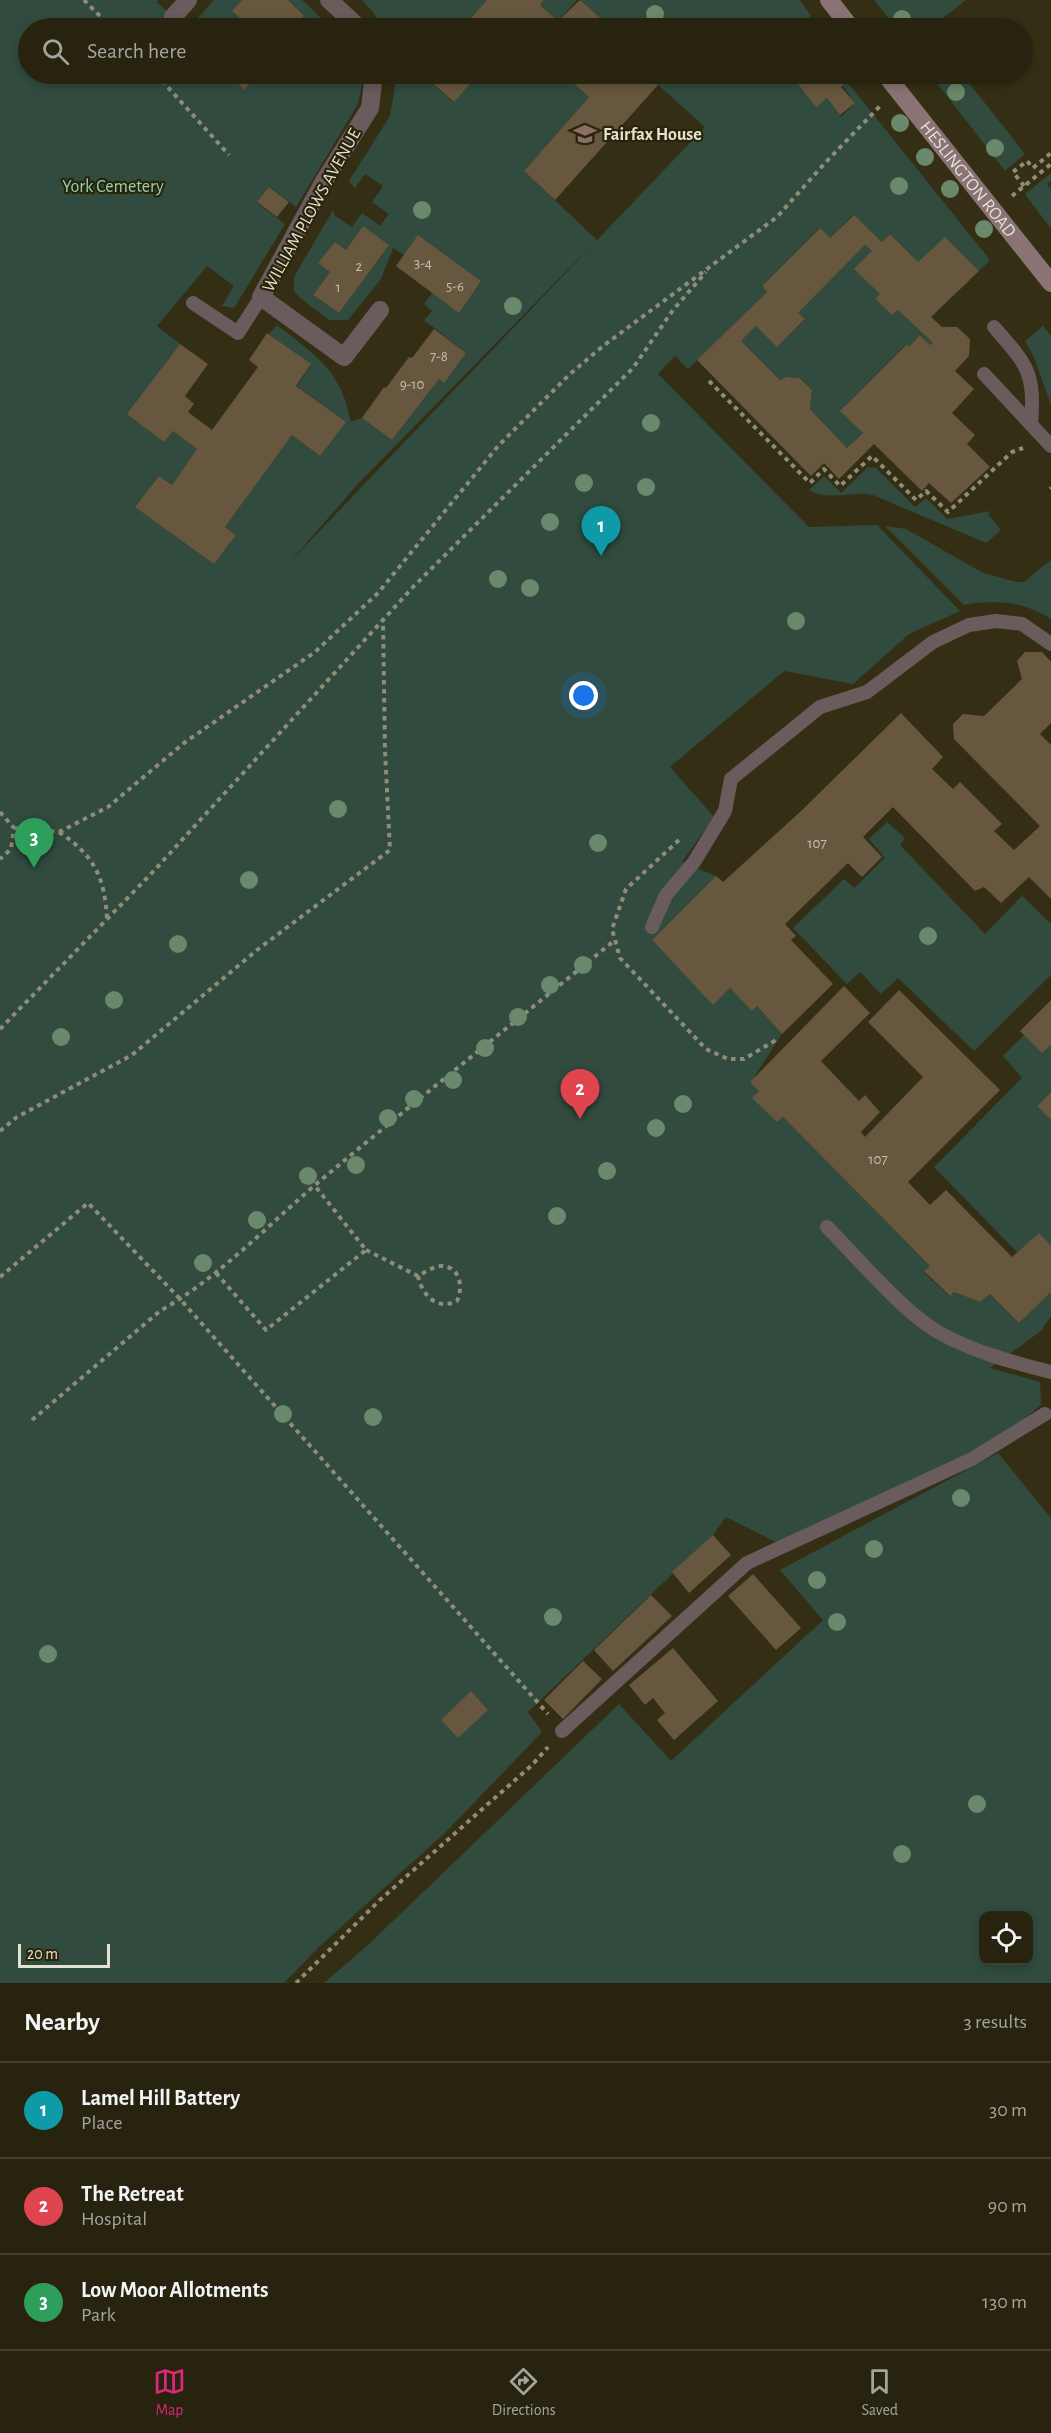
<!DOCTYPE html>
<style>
body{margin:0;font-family:"Alegreya Sans",sans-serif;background:#332f1d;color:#f1f3f6}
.controls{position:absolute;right:18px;bottom:18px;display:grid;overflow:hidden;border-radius:12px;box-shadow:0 3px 9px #0003}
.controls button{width:54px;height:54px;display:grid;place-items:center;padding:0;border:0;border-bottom:2px solid #43402f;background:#27230f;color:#f1f3f6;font:30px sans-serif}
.scale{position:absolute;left:18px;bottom:15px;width:92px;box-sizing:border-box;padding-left:6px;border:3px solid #e4e2d2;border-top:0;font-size:16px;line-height:21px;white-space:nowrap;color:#e4e2d2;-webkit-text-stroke:4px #2a250a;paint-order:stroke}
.you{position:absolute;left:584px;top:696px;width:21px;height:21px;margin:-15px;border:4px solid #fff;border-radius:50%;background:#1a73e8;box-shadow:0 0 0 9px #1a73e833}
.badge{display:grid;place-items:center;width:39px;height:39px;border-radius:50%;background:#db2777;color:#fff;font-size:20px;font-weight:700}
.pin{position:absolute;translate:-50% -50px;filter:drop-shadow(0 2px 3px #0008)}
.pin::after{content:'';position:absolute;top:32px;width:21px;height:18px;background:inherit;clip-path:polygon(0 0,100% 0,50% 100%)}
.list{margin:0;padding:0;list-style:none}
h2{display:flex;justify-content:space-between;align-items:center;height:78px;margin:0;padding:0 24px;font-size:26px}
h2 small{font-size:20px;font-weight:400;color:#a4a49e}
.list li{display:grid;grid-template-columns:39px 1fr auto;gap:18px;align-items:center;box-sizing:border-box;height:96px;padding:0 24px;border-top:2px solid #43402f}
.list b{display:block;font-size:22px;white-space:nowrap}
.list p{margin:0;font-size:20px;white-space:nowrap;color:#a4a49e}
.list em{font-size:20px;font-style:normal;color:#a4a49e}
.icon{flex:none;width:33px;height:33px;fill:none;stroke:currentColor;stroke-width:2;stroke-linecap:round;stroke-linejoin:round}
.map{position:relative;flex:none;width:1051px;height:1983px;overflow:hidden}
.search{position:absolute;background:#27230f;box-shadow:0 3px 9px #0003;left:18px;right:18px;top:18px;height:66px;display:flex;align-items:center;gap:15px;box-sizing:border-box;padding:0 21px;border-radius:33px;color:#a4a49e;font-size:22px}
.sheet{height:366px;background:#27230f}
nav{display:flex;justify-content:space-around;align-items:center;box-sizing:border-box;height:84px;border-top:2px solid #43402f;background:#27230f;font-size:16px;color:#a4a49e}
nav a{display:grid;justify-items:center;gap:3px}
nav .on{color:#db2777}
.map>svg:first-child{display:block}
.green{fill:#314b3f;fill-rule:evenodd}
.building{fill:#67573e;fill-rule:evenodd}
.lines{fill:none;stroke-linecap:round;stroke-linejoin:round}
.path{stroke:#8f8c77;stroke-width:4;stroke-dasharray:4.5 4.5;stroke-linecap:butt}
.lane{stroke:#6a5b5c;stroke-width:14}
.street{stroke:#6a5b5c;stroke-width:18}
.secondary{stroke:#8a7375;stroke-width:18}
.tree{fill:#69886c}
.labels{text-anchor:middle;stroke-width:4.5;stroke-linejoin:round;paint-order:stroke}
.number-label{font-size:15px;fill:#c5bfad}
.poi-label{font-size:18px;font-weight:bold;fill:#e4e2d2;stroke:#2a250a;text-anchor:start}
.street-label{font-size:18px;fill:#e4e2d2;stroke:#2a250a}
.park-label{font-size:18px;fill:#95d1b4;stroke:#2a250a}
</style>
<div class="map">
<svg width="1051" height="1983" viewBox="0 0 1051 1983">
<rect width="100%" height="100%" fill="#342f14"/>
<path class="green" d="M 0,0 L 158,0 L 156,2 L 188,28 L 28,28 L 28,74 L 228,74 L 244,90 L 258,74 L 268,74 L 275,79 L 281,74 L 364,74 L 358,104 L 296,207 L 270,187 L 257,203 L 285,224 L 234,308 L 222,306 L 234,286 L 207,266 L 157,326 L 180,344 L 128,414 L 164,442 L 173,431 L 197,449 L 172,485 L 159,476 L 136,506 L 214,564 L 236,535 L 225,527 L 292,435 L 320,456 L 345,422 L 297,386 L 311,365 L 269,334 L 277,325 C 301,344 328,361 341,390 C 346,400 348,411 351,422 L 362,418 L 392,440 L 439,379 L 443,382 L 466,353 L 424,320 L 432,311 L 424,304 L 432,293 L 459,312 L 481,281 L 419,236 L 404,255 L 393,248 L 381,279 L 348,320 L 329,320 L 300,298 L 294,291 L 294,277 L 333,210 L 335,216 L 352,227 L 362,213 L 380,226 L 389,214 L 372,202 L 383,186 L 365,174 L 355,188 L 349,181 L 390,116 L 397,74 L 422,74 L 453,102 L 479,74 L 563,74 L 589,97 L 524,171 L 597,240 L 356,486 L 289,563 L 705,127 L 646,74 L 793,74 L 791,75 L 817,106 L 827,98 L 841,117 L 855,103 L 835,75 L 841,74 L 990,260 L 979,271 L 945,237 L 918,262 L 890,234 L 882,242 L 853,215 L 830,238 L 819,228 L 762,286 L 767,292 L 688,369 L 675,356 L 658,374 L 809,527 L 877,525 L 960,611 L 909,634 L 853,684 L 784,671 L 670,767 L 714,817 L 682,862 L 716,876 L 652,940 L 713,1004 L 730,988 L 752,1010 L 757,1006 L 782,1034 L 751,1082 L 759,1091 L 753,1098 L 777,1122 L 783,1117 L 930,1266 L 924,1272 L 949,1296 L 954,1292 L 980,1302 L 990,1294 L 1019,1323 L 1051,1292 L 1051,1316 L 1041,1331 L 990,1368 L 1040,1382 L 1041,1405 L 997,1442 L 780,1544 L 726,1517 L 713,1535 L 528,1712 L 542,1732 L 447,1831 L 319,1947 L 284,1983 L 0,1983 ZM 363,227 L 389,245 L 339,313 L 313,295 L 330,272 L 319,263 L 335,242 L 346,250 Z
M 214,0 L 242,0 L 232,11 L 251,28 L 189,28 Z
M 288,0 L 302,0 L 320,17 L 340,28 L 293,28 L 304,16 Z
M 362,0 L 487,0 L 462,28 L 382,28 L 373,12 Z
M 544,0 L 577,0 L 558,21 L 540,5 Z
M 580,0 L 800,0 L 811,16 L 804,23 L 808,28 L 612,28 Z
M 874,0 L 966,0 L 930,28 L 896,28 Z
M 930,74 L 962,74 L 1025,154 L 1005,171 Z
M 1051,173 L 1051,180 L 1047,184 L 1051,189 L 1051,229 L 1025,194 Z
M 865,245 L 872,251 L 880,294 L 875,299 L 892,315 L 898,310 L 933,343 L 930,345 L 920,335 L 909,347 L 906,344 L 841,410 L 863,433 L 847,448 L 810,409 L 812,390 L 801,378 L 787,377 L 780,380 L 741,341 L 756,326 L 778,346 L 805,320 L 798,313 Z
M 1043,326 L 1051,336 L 1051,405 L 1033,355 L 1025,341 Z
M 868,467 L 876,468 L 915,507 L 926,498 L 947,519 L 991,511 L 988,514 L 1001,530 L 986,543 L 873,495 C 851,490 830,502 809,490 L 824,476 L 841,493 Z
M 885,526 L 906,529 L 983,573 L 1016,582 L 1024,582 L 1051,560 L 1051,619 C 1022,601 996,599 964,605 Z
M 887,822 L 905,838 L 900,845 L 985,934 L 1022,896 L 1051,924 L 1051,975 L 974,1051 L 898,978 L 881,994 L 860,972 L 847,984 L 793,928 L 844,879 L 854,888 L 885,858 L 869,839 Z
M 1024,1035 L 1051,1044 L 1051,1092 L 1037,1106 L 1051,1120 L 1051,1245 L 1039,1233 L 1018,1253 L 934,1167 L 1022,1078 L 1003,1056 Z
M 998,1453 L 1051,1518 L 1051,1983 L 324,1983 L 369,1944 L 619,1704 L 671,1761 L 823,1620 L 780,1570 ZM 984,1916 L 1028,1916 L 1028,1960 L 984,1960 Z"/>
<path class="building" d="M 242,0 L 288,0 L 304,16 L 293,28 L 251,28 L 232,11 Z
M 487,0 L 544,0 L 540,5 L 558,21 L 580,0 L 612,28 L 462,28 Z
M 228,74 L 258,74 L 244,90 Z
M 422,74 L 479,74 L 454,102 Z
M 563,74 L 646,74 L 658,85 L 555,200 L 524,171 L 589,97 Z
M 793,74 L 837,74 L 835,75 L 843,85 L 841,87 L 855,103 L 840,115 L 827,98 L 816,107 L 791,75 Z
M 269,187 L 289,202 L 277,217 L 257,202 Z
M 854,215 L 882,242 L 890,234 L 918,262 L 945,237 L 979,271 L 931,317 L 942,327 L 957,327 L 970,339 L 969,356 L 955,371 L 974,389 L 952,413 L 975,435 L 967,444 L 990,467 L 951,503 L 929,483 L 922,491 L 874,444 L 839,479 L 824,463 L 811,476 L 697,360 L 767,292 L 762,286 L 820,228 L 830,238 ZM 865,245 L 872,251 L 854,269 L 880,294 L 875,299 L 892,315 L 898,310 L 933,343 L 930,345 L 920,335 L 909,347 L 907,344 L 840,411 L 863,433 L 847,448 L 810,409 L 812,390 L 800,378 L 787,377 L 780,380 L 741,341 L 756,326 L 777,347 L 805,319 L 798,313 Z
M 363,226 L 389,245 L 339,313 L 313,295 L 330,272 L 318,263 L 335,242 L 346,250 Z
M 418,235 L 481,281 L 459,313 L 396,266 Z
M 434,329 L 466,353 L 444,383 L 439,379 L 392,440 L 362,418 L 384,387 L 386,388 L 409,357 L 412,358 Z
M 267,333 L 311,364 L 296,386 L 346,422 L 320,456 L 292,435 L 225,527 L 236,535 L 214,564 L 135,507 L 159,476 L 172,485 L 197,449 L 173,431 L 164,442 L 127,414 L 180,344 L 208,364 L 185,396 L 194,404 L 188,412 L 212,430 L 258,367 L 249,360 Z
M 1025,652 L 1042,652 L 1051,662 L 1051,723 L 1040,734 L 1051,745 L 1051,899 L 1029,877 L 1001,903 L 984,887 L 975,891 L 893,807 L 863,837 L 882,857 L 862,877 L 848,863 L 785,924 L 796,936 L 791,940 L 833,984 L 782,1034 L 757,1006 L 752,1011 L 730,988 L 713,1005 L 652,940 L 716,876 L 723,882 L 799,813 L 901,713 L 943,757 L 932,769 L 953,789 L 960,782 L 1002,824 L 994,831 L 1014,850 L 1040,826 L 954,739 L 953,724 L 963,714 L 984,716 L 1022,679 L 1017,661 Z
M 844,986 L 870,1013 L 821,1061 L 859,1101 L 865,1095 L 880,1112 L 861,1132 L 865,1137 L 923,1077 L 868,1022 L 899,990 L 1000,1090 L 908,1182 L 930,1205 L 946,1190 L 1012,1257 L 1039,1233 L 1051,1245 L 1051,1292 L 1019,1323 L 990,1294 L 980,1302 L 954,1292 L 950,1296 L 924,1271 L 930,1266 L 783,1117 L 777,1122 L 752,1098 L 759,1091 L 750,1082 Z
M 1051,1000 L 1051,1044 L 1042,1053 L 1020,1031 Z
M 1051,1092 L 1051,1120 L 1037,1106 Z
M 713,1535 L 731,1555 L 689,1593 L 672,1572 Z
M 753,1574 L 801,1628 L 776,1650 L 728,1596 Z
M 651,1595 L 672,1616 L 613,1671 L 594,1650 Z
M 673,1648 L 718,1701 L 674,1740 L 657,1720 L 665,1713 L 653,1698 L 645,1705 L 629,1685 Z
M 583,1661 L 602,1679 L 563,1719 L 544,1700 Z
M 471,1691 L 488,1710 L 458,1738 L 441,1720 Z"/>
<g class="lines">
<path class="path" d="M 84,0 L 112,28
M 156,74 L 229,155
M 1024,186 L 1013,172 L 1027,161 L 1033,168 L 1051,153
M 1012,196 L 1051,164
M 709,381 L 810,483 L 824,469 L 840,486 L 872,456 L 916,500 L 926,491 L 948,512 L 1012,452 L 1023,448
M 1050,489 L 1051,488
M 0,812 L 14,828 L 11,849 L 0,859
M 14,828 L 59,832 L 108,807 L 184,743 L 315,652 L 378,593 L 499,445 L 570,374 L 603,346 L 777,217 L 825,163 L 880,106
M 59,832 C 95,856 105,878 107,920
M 679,840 L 626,889 L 612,929 L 620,958 L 706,1049 L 728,1059 L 744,1059 L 776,1040
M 0,1029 L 150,875 L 414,586 L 633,368 L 673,310 L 706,272
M 0,1131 L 17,1117 L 132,1055 L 257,950 L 390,850 L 385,751 L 383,621
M 366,1250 L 418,1276 C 425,1272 434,1266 442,1266 C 461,1267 463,1288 457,1301 C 437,1311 422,1295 418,1276
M 216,1273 L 266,1330 L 366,1250 L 315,1186
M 0,1277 L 88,1203 L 180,1299 L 548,1714
M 32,1420 L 160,1311 C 218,1278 264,1229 315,1185 C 414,1102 515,1022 615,940
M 296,1983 L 381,1899 L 532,1765 L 548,1747"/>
<path class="lane" d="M 193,303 L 238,333 L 261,297
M 994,327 C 1028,366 1035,372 1031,425
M 984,374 L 1051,446
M 652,927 L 666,895 L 694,862 L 725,811 L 731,779 L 820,707 L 867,692 L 933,642 L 969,625 L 996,621 L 1022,624 L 1051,644
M 827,1227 C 858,1258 902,1311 938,1332 C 973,1352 1012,1362 1051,1372
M 562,1731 L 747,1563 L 972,1459 L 1045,1414"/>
<path class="street" d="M 329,0 L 355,24 L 357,28
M 173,17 L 188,0
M 374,74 L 370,108 L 324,181 L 261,297 L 344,357 L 380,310"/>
<g class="secondary">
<path d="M 829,0 L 851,28"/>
<path id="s1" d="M 885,74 L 1051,283"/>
</g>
</g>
<g class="tree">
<circle cx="655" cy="14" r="9"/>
<circle cx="902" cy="19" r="9"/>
<circle cx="956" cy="92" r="9"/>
<circle cx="900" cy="123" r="9"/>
<circle cx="995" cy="148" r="9"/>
<circle cx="925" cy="157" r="9"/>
<circle cx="899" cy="186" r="9"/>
<circle cx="950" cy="189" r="9"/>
<circle cx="422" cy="210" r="9"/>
<circle cx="984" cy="229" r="9"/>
<circle cx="513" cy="306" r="9"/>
<circle cx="651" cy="423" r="9"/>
<circle cx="584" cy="483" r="9"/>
<circle cx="646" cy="487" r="9"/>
<circle cx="550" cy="522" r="9"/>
<circle cx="498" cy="579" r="9"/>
<circle cx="530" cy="588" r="9"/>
<circle cx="796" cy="621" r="9"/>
<circle cx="338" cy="809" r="9"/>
<circle cx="598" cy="843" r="9"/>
<circle cx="249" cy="880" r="9"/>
<circle cx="928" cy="936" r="9"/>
<circle cx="178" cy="944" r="9"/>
<circle cx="583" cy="965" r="9"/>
<circle cx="550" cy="985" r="9"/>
<circle cx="114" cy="1000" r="9"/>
<circle cx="518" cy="1017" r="9"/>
<circle cx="61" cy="1037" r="9"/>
<circle cx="485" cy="1048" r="9"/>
<circle cx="453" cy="1080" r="9"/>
<circle cx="586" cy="1095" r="9"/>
<circle cx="414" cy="1099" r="9"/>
<circle cx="683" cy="1104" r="9"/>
<circle cx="388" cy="1118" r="9"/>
<circle cx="656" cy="1128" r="9"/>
<circle cx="356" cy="1165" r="9"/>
<circle cx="607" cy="1171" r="9"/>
<circle cx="308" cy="1176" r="9"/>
<circle cx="557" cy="1216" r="9"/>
<circle cx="257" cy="1220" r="9"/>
<circle cx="203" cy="1263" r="9"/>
<circle cx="283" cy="1414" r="9"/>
<circle cx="373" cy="1417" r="9"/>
<circle cx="961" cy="1498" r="9"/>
<circle cx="874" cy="1549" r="9"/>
<circle cx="817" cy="1580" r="9"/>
<circle cx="553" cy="1617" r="9"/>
<circle cx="837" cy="1622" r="9"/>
<circle cx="48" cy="1654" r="9"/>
<circle cx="977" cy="1804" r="9"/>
<circle cx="902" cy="1854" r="9"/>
</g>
<defs>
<g id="university-bare" transform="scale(1.8)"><path d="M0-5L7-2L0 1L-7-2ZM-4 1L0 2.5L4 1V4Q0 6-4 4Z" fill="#8d6e63" stroke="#2a250a" stroke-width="2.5" paint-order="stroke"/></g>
</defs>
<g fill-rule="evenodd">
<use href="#university-bare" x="585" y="134"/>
</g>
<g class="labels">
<g class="number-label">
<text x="423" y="268">3-4</text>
<text x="359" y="271">2</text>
<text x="455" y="291">5-6</text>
<text x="338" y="292">1</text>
<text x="439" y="361">7-8</text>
<text x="412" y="389">9-10</text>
<text x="817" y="848">107</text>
<text x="878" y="1164">107</text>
</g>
<g class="poi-label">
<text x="603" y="140">Fairfax House</text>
</g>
<g class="street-label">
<text dy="6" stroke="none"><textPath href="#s1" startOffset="134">HESLINGTON ROAD</textPath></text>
<text transform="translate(311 210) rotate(-61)" y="6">WILLIAM PLOWS AVENUE</text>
</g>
<g class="park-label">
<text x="113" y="192">York Cemetery</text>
</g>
</g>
</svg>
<div class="controls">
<button><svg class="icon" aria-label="locate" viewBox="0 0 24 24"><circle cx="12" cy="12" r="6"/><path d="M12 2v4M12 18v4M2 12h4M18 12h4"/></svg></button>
</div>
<div class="scale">20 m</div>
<div class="you"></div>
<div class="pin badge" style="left:601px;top:556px;background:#0f9aa8">1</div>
<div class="pin badge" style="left:580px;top:1119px;background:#e0444e">2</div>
<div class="pin badge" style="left:34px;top:868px;background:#2e9e5b">3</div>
<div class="search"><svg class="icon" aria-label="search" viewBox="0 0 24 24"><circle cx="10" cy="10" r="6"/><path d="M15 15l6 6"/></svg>Search here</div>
</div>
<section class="sheet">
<h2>Nearby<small>3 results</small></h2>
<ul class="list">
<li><span class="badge" style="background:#0f9aa8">1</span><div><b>Lamel Hill Battery</b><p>Place</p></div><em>30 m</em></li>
<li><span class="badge" style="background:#e0444e">2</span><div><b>The Retreat</b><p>Hospital</p></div><em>90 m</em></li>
<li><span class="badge" style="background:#2e9e5b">3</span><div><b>Low Moor Allotments</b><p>Park</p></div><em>130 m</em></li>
</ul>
</section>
<nav>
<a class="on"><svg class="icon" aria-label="map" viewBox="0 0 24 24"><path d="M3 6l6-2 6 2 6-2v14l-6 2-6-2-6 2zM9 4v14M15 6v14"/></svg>Map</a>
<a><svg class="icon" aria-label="directions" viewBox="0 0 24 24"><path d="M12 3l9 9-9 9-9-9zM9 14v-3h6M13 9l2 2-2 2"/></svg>Directions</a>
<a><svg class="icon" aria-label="saved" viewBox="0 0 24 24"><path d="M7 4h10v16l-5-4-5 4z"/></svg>Saved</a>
</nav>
